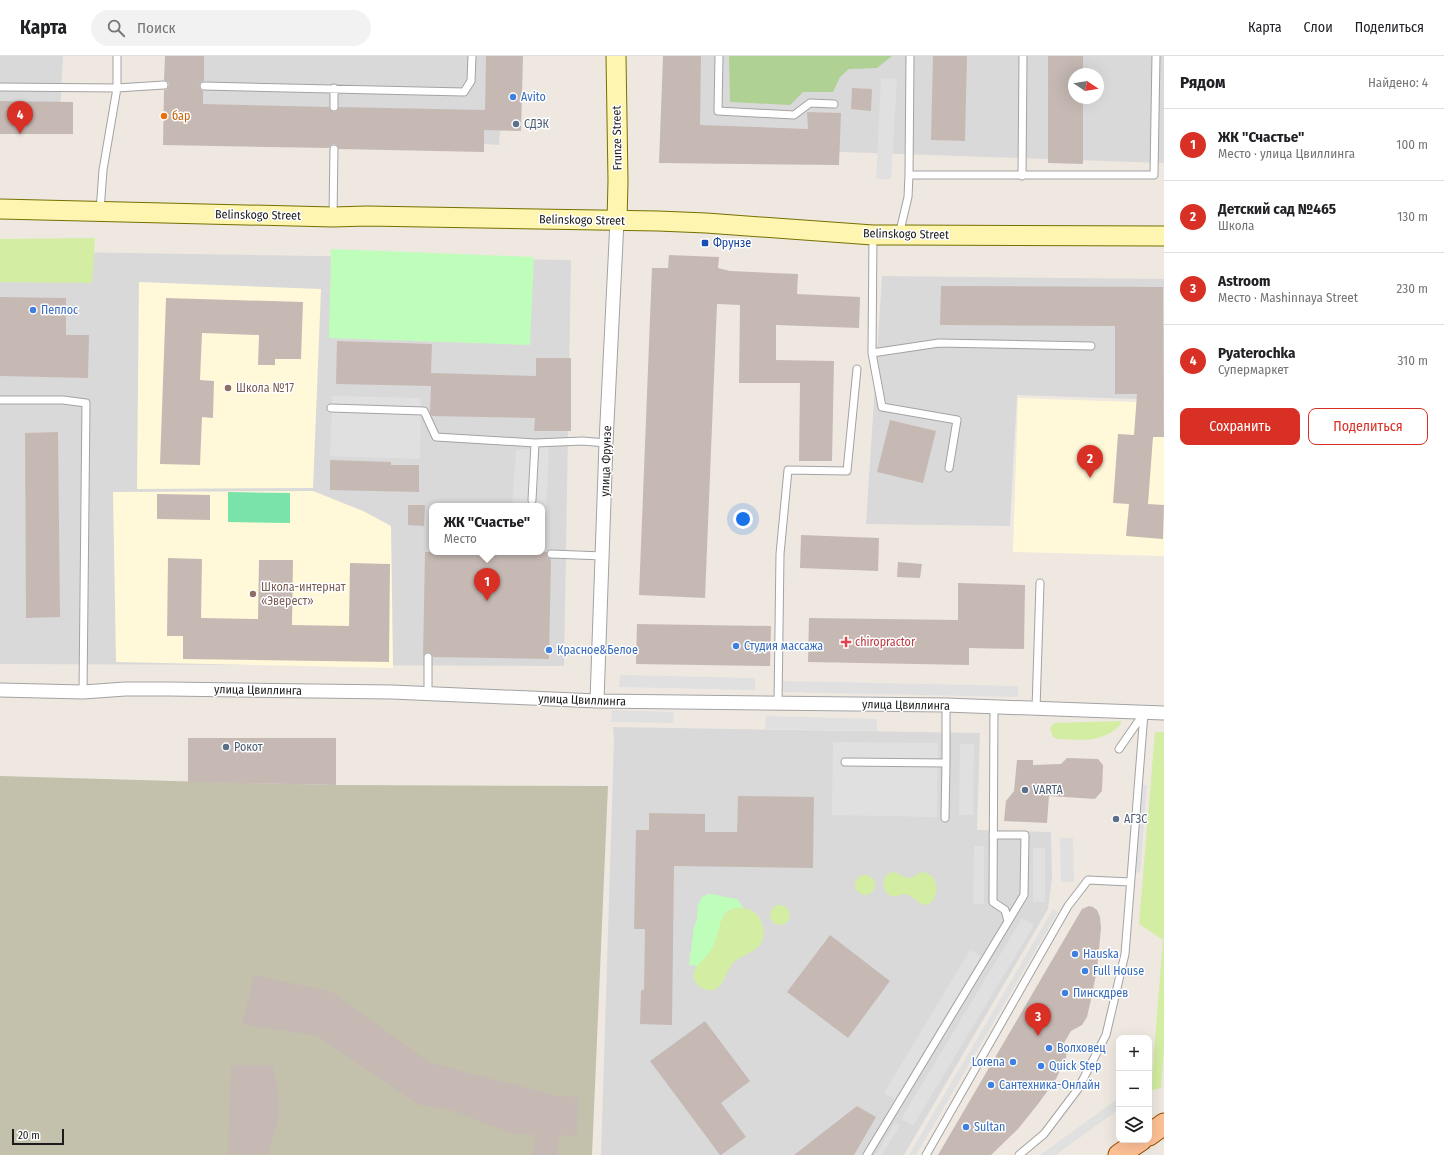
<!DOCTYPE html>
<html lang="ru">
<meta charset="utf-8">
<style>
body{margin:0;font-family:"Fira Sans Condensed",sans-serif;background:#f2f2f2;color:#202124}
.controls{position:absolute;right:12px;bottom:12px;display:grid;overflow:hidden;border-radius:8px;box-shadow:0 4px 16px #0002}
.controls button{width:36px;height:36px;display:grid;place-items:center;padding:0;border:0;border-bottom:1px solid #e0e0e0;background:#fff;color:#202124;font:20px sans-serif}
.compass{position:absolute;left:1068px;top:12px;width:36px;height:36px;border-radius:50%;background:#fff;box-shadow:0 4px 16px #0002;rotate:102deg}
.scale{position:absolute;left:12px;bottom:10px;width:52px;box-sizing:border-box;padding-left:4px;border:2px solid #1c1c1c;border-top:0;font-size:11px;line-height:14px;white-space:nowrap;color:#1c1c1c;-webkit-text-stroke:3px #fff;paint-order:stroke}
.you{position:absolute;left:743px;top:463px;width:14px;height:14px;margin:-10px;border:3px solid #fff;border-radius:50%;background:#1a73e8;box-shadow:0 0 0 6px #1a73e833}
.badge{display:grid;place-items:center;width:26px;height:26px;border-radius:50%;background:#d93025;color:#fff;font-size:13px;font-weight:700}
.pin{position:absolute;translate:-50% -33px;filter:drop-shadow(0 1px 2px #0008)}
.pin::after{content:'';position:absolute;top:21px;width:14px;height:12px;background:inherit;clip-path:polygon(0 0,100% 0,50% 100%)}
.popup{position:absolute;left:429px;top:447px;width:116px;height:52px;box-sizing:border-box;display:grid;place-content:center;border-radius:8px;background:#fff;filter:drop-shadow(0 1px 3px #0005);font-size:13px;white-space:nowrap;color:#757577}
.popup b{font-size:15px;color:#202124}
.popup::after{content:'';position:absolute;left:50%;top:100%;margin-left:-8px;border:8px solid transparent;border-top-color:#fff}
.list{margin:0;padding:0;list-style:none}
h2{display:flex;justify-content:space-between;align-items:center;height:52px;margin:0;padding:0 16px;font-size:17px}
h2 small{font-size:13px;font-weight:400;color:#757577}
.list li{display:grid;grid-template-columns:26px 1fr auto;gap:12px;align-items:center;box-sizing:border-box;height:72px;padding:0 16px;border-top:1px solid #e0e0e0}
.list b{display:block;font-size:15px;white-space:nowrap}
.list p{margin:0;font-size:13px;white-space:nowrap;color:#757577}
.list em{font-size:13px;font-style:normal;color:#757577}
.actions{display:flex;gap:8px;padding:12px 16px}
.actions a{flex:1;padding:9px 0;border:1px solid #d93025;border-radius:8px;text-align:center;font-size:14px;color:#d93025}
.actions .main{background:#d93025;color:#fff}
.icon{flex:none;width:22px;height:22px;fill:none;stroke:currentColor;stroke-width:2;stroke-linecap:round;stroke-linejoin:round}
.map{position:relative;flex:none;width:1164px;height:1099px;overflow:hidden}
header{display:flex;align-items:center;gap:24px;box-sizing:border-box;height:56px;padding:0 20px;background:#fff;border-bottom:1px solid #e0e0e0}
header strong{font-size:19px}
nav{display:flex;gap:22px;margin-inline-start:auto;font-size:14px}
.search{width:280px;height:36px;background:#f2f2f2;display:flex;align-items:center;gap:10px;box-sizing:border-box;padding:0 14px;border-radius:22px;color:#757577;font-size:15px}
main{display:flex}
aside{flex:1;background:#fff}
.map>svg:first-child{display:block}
.residential{fill:#dad9d9;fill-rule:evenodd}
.education{fill:#fff9d9}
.construction{fill:#c3c0ac}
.grass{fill:#d3eda3}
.forest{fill:#afd193}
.park{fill:#bffdba}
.pitch{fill:#79e3a9}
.parking{fill:#e0e0e0}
.building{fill:#c6b9b4}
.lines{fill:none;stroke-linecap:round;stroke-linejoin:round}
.lane-casing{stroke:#a3a3a3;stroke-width:9}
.street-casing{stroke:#a3a3a3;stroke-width:15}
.secondary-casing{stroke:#767000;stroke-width:21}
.primary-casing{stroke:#944c00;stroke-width:23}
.lane{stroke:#fff;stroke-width:7}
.street{stroke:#fff;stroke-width:13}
.secondary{stroke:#fdf5b0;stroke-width:19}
.primary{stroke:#ffc195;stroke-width:21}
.shop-dot{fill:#3f7fe0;stroke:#fff;stroke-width:1.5}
.food-dot{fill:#e8710a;stroke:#fff;stroke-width:1.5}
.service-dot{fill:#5c6f8a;stroke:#fff;stroke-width:1.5}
.transit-dot{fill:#1a4fb4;stroke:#fff;stroke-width:1.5}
.education-dot{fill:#8d6e63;stroke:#fff;stroke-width:1.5}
.health-dot{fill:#e0444e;stroke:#fff;stroke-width:1.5}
.labels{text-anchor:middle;stroke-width:3;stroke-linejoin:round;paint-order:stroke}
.shop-label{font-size:12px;fill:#366cbe;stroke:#fff;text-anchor:start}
.food-label{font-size:12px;fill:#c56008;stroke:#fff;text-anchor:start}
.service-label{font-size:12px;fill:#4e5e75;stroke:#fff;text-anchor:start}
.street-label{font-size:12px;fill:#1c1c1c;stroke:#fff}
.transit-label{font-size:12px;fill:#164399;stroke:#fff;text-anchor:start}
.education-label{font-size:12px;fill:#785e54;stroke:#fff;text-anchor:start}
.health-label{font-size:12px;fill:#be3a42;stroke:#fff;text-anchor:start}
</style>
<header>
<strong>Карта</strong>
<div class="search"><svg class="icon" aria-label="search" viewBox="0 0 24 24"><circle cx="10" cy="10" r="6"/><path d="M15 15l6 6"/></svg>Поиск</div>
<nav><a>Карта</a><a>Слои</a><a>Поделиться</a></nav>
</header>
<main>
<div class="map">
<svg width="1164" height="1099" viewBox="0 0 1164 1099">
<rect width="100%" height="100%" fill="#eee8e1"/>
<path class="residential" d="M 0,0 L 63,0 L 60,57 L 0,52 Z
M 185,0 L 506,0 L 499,89 L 191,68 Z
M 669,0 L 1164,0 L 1164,107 L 669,90 ZM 1074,18 L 1098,18 L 1098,42 L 1074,42 Z
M 0,195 L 571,204 L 564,610 L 0,608 ZM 432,450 L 542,450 L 542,496 L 432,496 Z
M 882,220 L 1164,223 L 1164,344 L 1017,339 L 1010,470 L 866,468 Z
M 613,671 L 980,677 L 977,774 L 1051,776 L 1052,822 L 1048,853 L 904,1099 L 601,1099 L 614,683 Z"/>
<path class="education" d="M 139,226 L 321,233 L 313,432 L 137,433 Z
M 1018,342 L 1164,347 L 1164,500 L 1013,496 Z
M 313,435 L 363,455 L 391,470 L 393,612 L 116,606 L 113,436 Z"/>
<path class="construction" d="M 0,720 L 208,726 L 336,729 L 608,730 L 592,1099 L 0,1099 Z"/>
<path class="grass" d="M 95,182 L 92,227 L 0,226 L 0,183 Z
M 1121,665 L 1121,668 C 1104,687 1082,684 1058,683 L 1053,681 L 1050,672 L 1054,667 Z
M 1155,676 L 1164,676 L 1164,991 L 1161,1032 L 1151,1034 L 1163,884 L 1139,868 Z
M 893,816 C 899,816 903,823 910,822 C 916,821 919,814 926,817 C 946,823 934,862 916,844 C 913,841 910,839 905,838 C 902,838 900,839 897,840 C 887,842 882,832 884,824 C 885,820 888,817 893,816 Z
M855 829a10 10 0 1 1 20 0a10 10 0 1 1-20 0Z
M770 859a10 10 0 1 1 20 0a10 10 0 1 1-20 0Z
M 734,852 C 744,851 755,853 760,863 C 766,874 765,888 753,895 C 746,899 739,901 733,907 C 726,915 724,931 713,934 C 708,935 703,933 699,930 C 683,917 707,901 713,890 C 720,876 717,858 734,852 Z"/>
<path class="forest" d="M 729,0 L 892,0 L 877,12 L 849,13 L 840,21 L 833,36 L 803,36 L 790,49 L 730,46 Z"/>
<path class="park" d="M 331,193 L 534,201 L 530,289 L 329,282 Z
M 708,838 C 718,838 726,842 737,843 L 744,852 C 718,849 722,870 714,888 C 710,897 704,903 697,910 L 689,909 L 694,870 L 697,864 L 698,849 L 702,841 Z"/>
<path class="pitch" d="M 228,436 L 290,437 L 290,467 L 228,466 Z"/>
<path class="parking" d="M 881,22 L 897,23 L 891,123 L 876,123 Z
M 332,340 L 421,342 L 420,403 L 330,400 Z
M 549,391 L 546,459 L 542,459 L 542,450 L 512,450 L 516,394 Z
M 620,619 L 755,622 L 755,634 L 619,631 Z
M 783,625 L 1018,630 L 1018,641 L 783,636 Z
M 612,654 L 674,656 L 673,667 L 611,666 Z
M 766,660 L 877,663 L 877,675 L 765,673 Z
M 833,686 L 938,687 L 937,761 L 832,759 Z
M 960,688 L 974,688 L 973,759 L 959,759 Z
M 1141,729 L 1147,729 L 1140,817 L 1133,816 Z
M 1060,782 L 1073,782 L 1074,826 L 1061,826 Z
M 974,790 L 984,790 L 984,848 L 973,848 Z
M 1033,792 L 1045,792 L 1045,846 L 1033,846 Z
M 1053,853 L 1058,856 L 916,1099 L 909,1099 Z
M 1022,862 L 1034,869 L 913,1070 L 901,1063 Z
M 970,894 L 981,900 L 895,1043 L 884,1037 Z
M 1119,1042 L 1119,1053 L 1056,1099 L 1040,1099 Z
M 895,1067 L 900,1069 L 882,1099 L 876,1099 Z"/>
<path class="building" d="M 165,0 L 204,0 L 204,25 L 201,26 L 199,30 L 200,33 L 203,35 L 203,48 L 329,51 L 330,54 L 334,56 L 337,55 L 339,51 L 485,54 L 486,0 L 523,0 L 521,75 L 484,74 L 484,96 L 339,93 L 337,89 L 334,88 L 331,89 L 329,92 L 163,89 L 164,34 L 167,33 L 169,29 L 168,26 L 164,24 Z
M 663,0 L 701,0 L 700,69 L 808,73 L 807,56 L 841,57 L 839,109 L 659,107 Z
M 933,0 L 967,0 L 965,85 L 931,84 Z
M 1048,0 L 1083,0 L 1083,18 L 1074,18 L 1074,42 L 1083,42 L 1083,108 L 1048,107 Z
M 852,32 L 872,33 L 871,55 L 851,53 Z
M 0,45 L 73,46 L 73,78 L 0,78 Z
M 669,199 L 719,201 L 718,212 L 730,215 L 798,218 L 797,238 L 860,241 L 859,272 L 776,269 L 776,304 L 834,305 L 832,405 L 799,405 L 800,327 L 739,327 L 740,249 L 717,248 L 705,542 L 639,539 L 652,212 L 668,212 Z
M 941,230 L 1163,231 L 1164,381 L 1153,381 L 1148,448 L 1164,449 L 1163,483 L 1126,480 L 1129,448 L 1113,447 L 1118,378 L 1134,379 L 1137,338 L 1115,338 L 1115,270 L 940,269 Z
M 0,241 L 66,242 L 66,279 L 89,279 L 88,322 L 0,320 Z
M 166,242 L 303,246 L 301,303 L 275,303 L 275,309 L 258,309 L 259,279 L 202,277 L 200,324 L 214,325 L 213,362 L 202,361 L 200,409 L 160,408 Z
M 337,285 L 432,288 L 431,317 L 536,320 L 536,302 L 571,302 L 571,375 L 534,375 L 535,362 L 432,360 L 430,357 L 431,330 L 336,328 Z
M 890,364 L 936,375 L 923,427 L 877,416 Z
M 58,376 L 60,561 L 26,562 L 25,377 Z
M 330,404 L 391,406 L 391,409 L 419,409 L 419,436 L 330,434 Z
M 157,438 L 210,439 L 210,464 L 157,463 Z
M 408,449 L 425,449 L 424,470 L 408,469 Z
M 801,479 L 879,482 L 878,515 L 800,512 Z
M 425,496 L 547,496 L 547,501 L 551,503 L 549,603 L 433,601 L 432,598 L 428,596 L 425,597 L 423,601 Z
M 168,502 L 202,503 L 201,562 L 258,563 L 259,504 L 293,504 L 292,569 L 349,570 L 350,507 L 390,508 L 389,606 L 183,603 L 183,580 L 167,580 Z
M 898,506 L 922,508 L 920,522 L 897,521 Z
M 958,527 L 1025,529 L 1024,593 L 969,592 L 969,609 L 808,606 L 809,562 L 958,564 Z
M 637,568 L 771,570 L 770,610 L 636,608 Z
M 188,682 L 336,682 L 336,729 L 188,726 Z
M 1067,702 L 1098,703 L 1103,709 L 1102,735 L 1095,743 L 1049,740 L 1047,767 L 1004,765 L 1006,745 L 1014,735 L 1017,704 L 1033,704 L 1033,709 L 1061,708 Z
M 738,740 L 814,741 L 813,812 L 674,810 L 672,969 L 640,968 L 641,934 L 644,934 L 645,873 L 634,873 L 636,774 L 649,774 L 649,757 L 705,758 L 705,776 L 737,776 Z
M 1089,850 L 1093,851 L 1097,854 L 1100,861 L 1101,872 L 1097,914 L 1090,948 L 1087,961 L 1082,969 L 1071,975 L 1064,987 L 1067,993 L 1066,1002 L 1055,1025 L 1038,1048 L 1018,1073 L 991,1099 L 938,1099 L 1082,853 Z
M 830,879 L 890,925 L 848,982 L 787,936 Z
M 254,919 L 332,936 L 430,1007 L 558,1040 L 578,1041 L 577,1080 L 559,1079 L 557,1099 L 533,1099 L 535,1079 L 513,1078 L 451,1054 L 419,1049 L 317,980 L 242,968 Z
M 705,965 L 750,1025 L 721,1047 L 746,1081 L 721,1099 L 720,1099 L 650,1005 Z
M 231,1009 L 273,1009 L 279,1041 L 279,1061 L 268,1098 L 228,1098 Z
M 857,1050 L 876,1061 L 854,1099 L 794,1099 Z"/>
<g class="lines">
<g class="lane-casing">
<path id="lane" d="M 719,0 L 718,55 L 794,59 L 810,47 L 834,48
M 204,30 L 464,36 L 471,25 L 472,0
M 0,31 L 117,32 L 164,29
M 334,51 L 334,32
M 909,119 L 910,0
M 1022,120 L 1023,0
M 100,155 L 103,114 L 117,32 L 117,0
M 333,160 L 334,93
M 873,179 L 872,297 L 882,351 L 957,364 L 949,412
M 899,179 L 908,141 L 909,119 L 1154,119 L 1156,0
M 872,297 L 939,287 L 1091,290
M 0,344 L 63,344 L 86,347 L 83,636
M 331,352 L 424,355 L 436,381 L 535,387 L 583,385 L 606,387
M 532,444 L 535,387
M 551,498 L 603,500
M 428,638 L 428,601
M 778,647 L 780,498 L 788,414 L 847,415 L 857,313
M 994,651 L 993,846 L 1005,854 L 1008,865
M 1036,653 L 1040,527
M 1119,693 L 1144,657
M 845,706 L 946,707 L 946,649
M 945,762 L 946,707
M 867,1099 L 1024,839 L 1025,779 L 993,779
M 926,1099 L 1068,850 L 1088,824 L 1130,826
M 1019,1099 L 1044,1078 L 1078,1033 L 1106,979 L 1125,898 L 1144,657"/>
</g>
<g class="street-casing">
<path id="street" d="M 0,634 L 83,636 L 125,633 L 169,633 L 392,636 L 597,645 L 946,649 L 1164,657
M 597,645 L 606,387 L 617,165"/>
</g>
<g class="secondary-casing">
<path id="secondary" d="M 616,0 L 618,125 L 617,165
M 0,153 L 333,161 L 367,160 L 658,165 L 706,167 L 873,179 L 899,179 L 1164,180"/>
</g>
<g class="primary-casing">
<path id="primary" d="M 1149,1079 L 1164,1068
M 1119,1099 L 1141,1084"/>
</g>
<use href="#lane" class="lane"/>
<use href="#street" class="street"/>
<use href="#secondary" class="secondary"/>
<use href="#primary" class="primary"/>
</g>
<g class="shop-dot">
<circle cx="513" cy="41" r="4"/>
<circle cx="33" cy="254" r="4"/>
<circle cx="736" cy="590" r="4"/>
<circle cx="549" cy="594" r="4"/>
<circle cx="1075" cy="898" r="4"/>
<circle cx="1085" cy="915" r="4"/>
<circle cx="1065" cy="937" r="4"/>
<circle cx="1049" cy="992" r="4"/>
<circle cx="1013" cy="1006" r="4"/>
<circle cx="1041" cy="1010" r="4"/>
<circle cx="991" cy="1029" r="4"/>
<circle cx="966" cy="1071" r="4"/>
</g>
<circle class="food-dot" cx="164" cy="60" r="4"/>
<g class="service-dot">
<circle cx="516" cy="68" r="4"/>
<circle cx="226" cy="691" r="4"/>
<circle cx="1025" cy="734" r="4"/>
<circle cx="1116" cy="763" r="4"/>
</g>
<rect class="transit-dot" x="701" y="183" width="8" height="8" rx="2"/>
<g class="education-dot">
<circle cx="228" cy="332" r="4"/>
<circle cx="253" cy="538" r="4"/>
</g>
<path class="health-dot" d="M844 580h4v4h4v4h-4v4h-4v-4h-4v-4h4z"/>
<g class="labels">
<g class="shop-label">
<text x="521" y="45">Avito</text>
<text x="41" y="258">Пеплос</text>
<text x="744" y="594">Студия массажа</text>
<text x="557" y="598">Красное&amp;Белое</text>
<text x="1083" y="902">Hauska</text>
<text x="1093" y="919">Full House</text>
<text x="1073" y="941">Пинскдрев</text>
<text x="1057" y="996">Волховец</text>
<text x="1005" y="1010" text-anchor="end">Lorena</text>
<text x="1049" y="1014">Quick Step</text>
<text x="999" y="1033">Сантехника-Онлайн</text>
<text x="974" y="1075">Sultan</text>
</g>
<g class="food-label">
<text x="172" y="64">бар</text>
</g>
<g class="service-label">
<text x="524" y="72">СДЭК</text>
<text x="234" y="695">Рокот</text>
<text x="1033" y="738">VARTA</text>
<text x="1124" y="767">АГЗС</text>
</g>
<g class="street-label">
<text transform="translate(617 82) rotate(-91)" y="4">Frunze Street</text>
<text transform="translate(258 159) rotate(1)" y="4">Belinskogo Street</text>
<text transform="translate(582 164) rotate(1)" y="4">Belinskogo Street</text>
<text transform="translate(906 178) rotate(1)" y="4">Belinskogo Street</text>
<text transform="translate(606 405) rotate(-88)" y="4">улица Фрунзе</text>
<text transform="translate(258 634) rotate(1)" y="4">улица Цвиллинга</text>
<text transform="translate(582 644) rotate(2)" y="4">улица Цвиллинга</text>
<text transform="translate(906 649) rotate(1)" y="4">улица Цвиллинга</text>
</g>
<g class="transit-label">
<text x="713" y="191">Фрунзе</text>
</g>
<g class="education-label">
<text x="236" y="336">Школа №17</text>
<text x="261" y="535">Школа-интернат<tspan x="261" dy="14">«Эверест»</tspan></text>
</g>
<g class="health-label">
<text x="855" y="590">chiropractor</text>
</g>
</g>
</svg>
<div class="controls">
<button>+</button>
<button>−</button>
<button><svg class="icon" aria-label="layers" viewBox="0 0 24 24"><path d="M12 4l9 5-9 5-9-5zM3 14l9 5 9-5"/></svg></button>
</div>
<svg class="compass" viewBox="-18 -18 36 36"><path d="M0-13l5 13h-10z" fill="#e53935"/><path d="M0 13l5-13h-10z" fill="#757577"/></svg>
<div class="scale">20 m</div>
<div class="you"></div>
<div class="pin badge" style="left:487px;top:545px">1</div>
<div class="popup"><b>ЖК &quot;Счастье&quot;</b>Место</div>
<div class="pin badge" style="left:1090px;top:422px">2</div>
<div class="pin badge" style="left:1038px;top:980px">3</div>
<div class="pin badge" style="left:20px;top:78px">4</div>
</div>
<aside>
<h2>Рядом<small>Найдено: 4</small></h2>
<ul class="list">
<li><span class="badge">1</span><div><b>ЖК &quot;Счастье&quot;</b><p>Место · улица Цвиллинга</p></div><em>100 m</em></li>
<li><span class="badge">2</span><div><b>Детский сад №465</b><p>Школа</p></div><em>130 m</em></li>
<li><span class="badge">3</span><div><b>Astroom</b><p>Место · Mashinnaya Street</p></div><em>230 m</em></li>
<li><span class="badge">4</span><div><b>Pyaterochka</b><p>Супермаркет</p></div><em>310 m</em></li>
</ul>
<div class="actions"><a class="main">Сохранить</a><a>Поделиться</a></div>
</aside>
</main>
